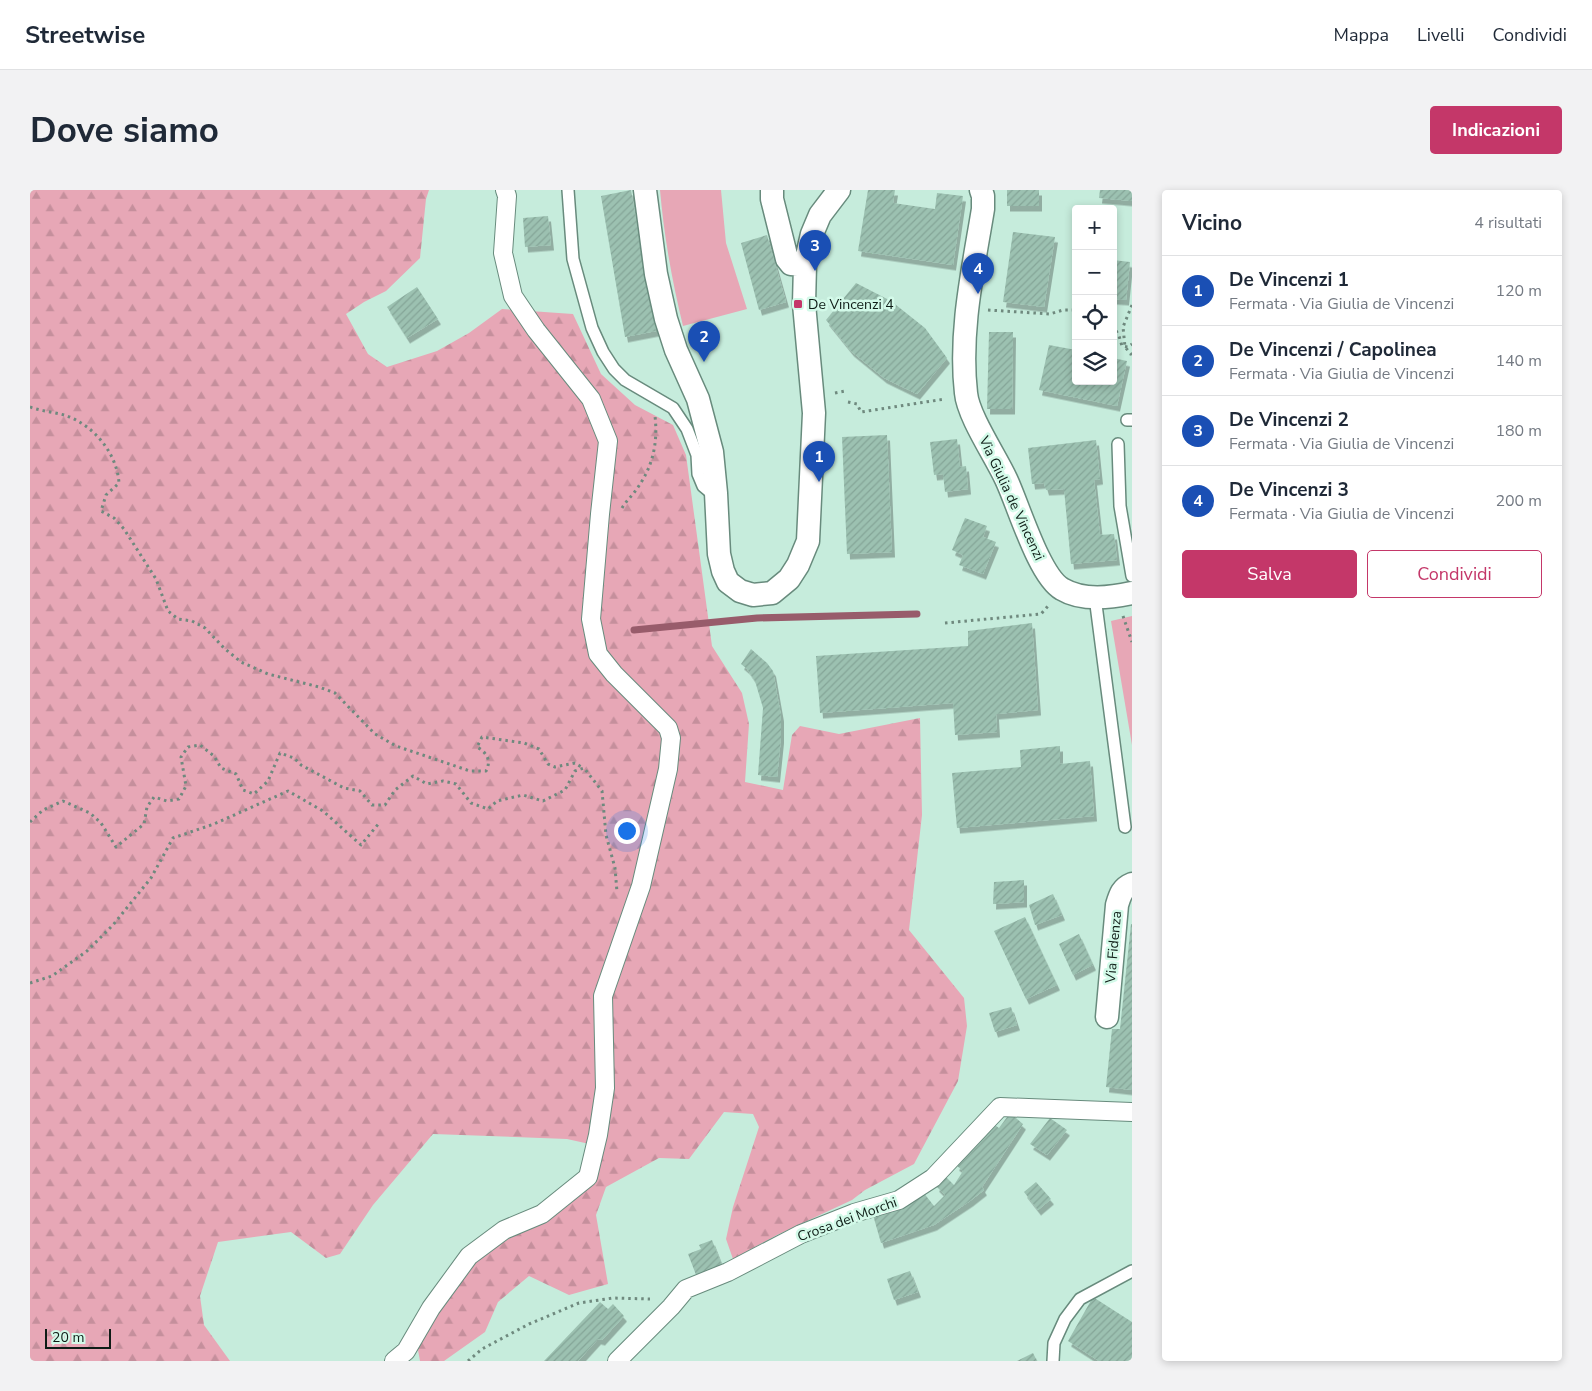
<!DOCTYPE html>
<html lang="it">
<meta charset="utf-8">
<style>
body{margin:0;font-family:"Nunito Sans",sans-serif;background:#f2f2f3;color:#1f2937}
.controls{position:absolute;right:15px;top:15px;display:grid;overflow:hidden;border-radius:5px;box-shadow:0 2px 8px #0003}
.controls button{width:45px;height:45px;display:grid;place-items:center;padding:0;border:0;border-bottom:1px solid #e0e1e3;background:#fff;color:#1f2937;font:25px sans-serif}
.scale{position:absolute;left:15px;bottom:12px;width:66px;box-sizing:border-box;padding-left:5px;border:2px solid #0e1c16;border-top:0;font-size:14px;line-height:18px;white-space:nowrap;color:#0e1c16;-webkit-text-stroke:4px #d3fae9;paint-order:stroke}
.you{position:absolute;left:596px;top:640px;width:18px;height:18px;margin:-12px;border:4px solid #fff;border-radius:50%;background:#1a73e8;box-shadow:0 0 0 8px #1a73e833}
.badge{display:grid;place-items:center;width:32px;height:32px;border-radius:50%;background:#c43769;color:#fff;font-size:16px;font-weight:700}
.pin{position:absolute;translate:-50% -41px;filter:drop-shadow(0 1px 2px #0008)}
.pin::after{content:'';position:absolute;top:26px;width:18px;height:15px;background:inherit;clip-path:polygon(0 0,100% 0,50% 100%)}
.list{margin:0;padding:0;list-style:none}
h2{display:flex;justify-content:space-between;align-items:center;height:65px;margin:0;padding:0 20px;font-size:21px}
h2 small{font-size:16px;font-weight:400;color:#747a83}
.list li{display:grid;grid-template-columns:32px 1fr auto;gap:15px;align-items:center;box-sizing:border-box;height:70px;padding:0 20px;border-top:1px solid #e0e1e3}
.list b{display:block;font-size:19px;white-space:nowrap}
.list p{margin:0;font-size:16px;white-space:nowrap;color:#747a83}
.list em{font-size:16px;font-style:normal;color:#747a83}
.actions{display:flex;gap:10px;padding:15px 20px}
.actions a{flex:1;padding:11px 0;border:1px solid #c43769;border-radius:5px;text-align:center;font-size:18px;color:#c43769}
.actions .main{background:#c43769;color:#fff}
.icon{flex:none;width:28px;height:28px;fill:none;stroke:currentColor;stroke-width:2;stroke-linecap:round;stroke-linejoin:round}
.map{position:relative;flex:none;width:1102px;height:1171px;overflow:hidden;border-radius:5px}
header{display:flex;align-items:center;gap:30px;box-sizing:border-box;height:70px;padding:0 25px;background:#fff;border-bottom:1px solid #e0e1e3}
header strong{font-size:24px}
nav{display:flex;gap:28px;margin-inline-start:auto;font-size:18px}
.intro{display:flex;align-items:center;justify-content:space-between;box-sizing:border-box;height:120px;padding:0 30px}
h1{margin:0;font-size:35px}
.button{padding:12px 22px;border-radius:5px;background:#c43769;color:#fff;font-size:18px;font-weight:700}
main{display:flex;gap:30px;padding:0 30px}
aside{flex:1;background:#fff;border-radius:5px;box-shadow:0 2px 8px #0003}
.map>svg:first-child{display:block}
.forest{fill:url(#forest-firs)}
.park{fill:#e7a7b6}
.lines{fill:none;stroke-linecap:round;stroke-linejoin:round}
.stream{stroke:#985c6b;stroke-width:7}
.building{fill:url(#building-hatch);filter:url(#shadow)}
.service-casing{stroke:#688b7d;stroke-width:14}
.pedestrian-casing{stroke:#688b7d;stroke-width:20}
.minor-casing{stroke:#688b7d;stroke-width:25}
.path{stroke:#6f897e;stroke-width:3;stroke-dasharray:2.5 4;stroke-linecap:butt}
.service{stroke:#fff;stroke-width:11}
.pedestrian{stroke:#fff;stroke-width:18}
.minor{stroke:#fff;stroke-width:22}
.poi-dot{fill:#c43769;stroke:#d3fae9;stroke-width:2}
.labels{text-anchor:middle;stroke-width:5;stroke-linejoin:round;paint-order:stroke}
.poi-label{font-size:14px;fill:#0e1c16;stroke:#d3fae9;text-anchor:start}
.street-label{font-size:14px;fill:#0e1c16;stroke:#d3fae9}
</style>
<header>
<strong>Streetwise</strong>
<nav><a>Mappa</a><a>Livelli</a><a>Condividi</a></nav>
</header>
<div class="intro"><h1>Dove siamo</h1><a class="button">Indicazioni</a></div>
<main>
<div class="map">
<svg width="1102" height="1171" viewBox="0 0 1102 1171">
<defs>
<pattern id="forest-firs" width="22" height="20" patternUnits="userSpaceOnUse" patternTransform="scale(1.25)"><rect width="22" height="20" fill="#e7a7b6"/><path d="M5 1l3.5 6h-7zM16 11l3.5 6h-7z" fill="#c58f9c"/></pattern>
<pattern id="building-hatch" width="6" height="6" patternUnits="userSpaceOnUse" patternTransform="scale(1.25)"><rect width="6" height="6" fill="#9cc1b1"/><path d="M-1 1l2-2M0 6l6-6M5 7l2-2" fill="none" stroke="#85a598"/></pattern>
<filter id="shadow"><feDropShadow dx="3" dy="5.5" stdDeviation="0" flood-color="#0004"/></filter>
</defs>
<rect width="100%" height="100%" fill="#c6ecdc"/>
<path class="forest" d="M 0,0 L 399,0 L 396,9 L 390,68 L 356,101 L 334,112 L 316,124 L 338,164 L 357,177 L 407,161 L 439,143 L 472,119 L 543,124 L 571,184 L 605,215 L 643,235 L 656,265 L 682,456 L 712,503 L 719,534 L 715,592 L 753,600 L 762,545 L 770,536 L 809,544 L 890,528 L 892,625 L 879,740 L 934,808 L 937,836 L 928,891 L 884,974 L 835,1000 L 822,1010 L 747,1045 L 703,1069 L 696,1049 L 703,1017 L 729,937 L 723,924 L 694,922 L 659,969 L 629,968 L 576,997 L 566,1025 L 578,1094 L 539,1105 L 499,1086 L 468,1112 L 455,1142 L 414,1171 L 390,1171 L 388,1160 L 391,1146 L 406,1122 L 451,1066 L 543,1009 L 573,957 L 537,949 L 403,944 L 343,1015 L 310,1064 L 296,1068 L 261,1042 L 188,1052 L 170,1106 L 174,1135 L 200,1171 L 0,1171 Z"/>
<path class="park" d="M 630,0 L 691,0 L 696,53 L 717,119 L 653,136 C 642,91 634,46 630,0 Z
M 1102,426 L 1102,555 L 1081,431 Z"/>
<g class="lines">
<path class="stream" d="M 604,440 L 727,428 L 887,424"/>
</g>
<path class="building" d="M 601,0 L 626,141 L 595,147 L 571,6 Z
M 838,0 L 865,0 L 863,13 L 905,19 L 907,3 L 933,6 L 923,75 L 828,61 Z
M 977,0 L 1009,0 L 1009,16 L 977,16 Z
M 1070,0 L 1102,0 L 1102,11 L 1069,8 Z
M 518,26 L 521,55 L 495,57 L 493,28 Z
M 983,42 L 1025,47 L 1014,117 L 973,112 Z
M 737,45 L 756,112 L 729,120 L 711,53 Z
M 1083,70 L 1100,72 L 1096,110 L 1083,109 Z
M 826,93 L 861,111 L 895,138 L 917,168 L 887,204 L 854,188 L 821,161 L 796,130 Z
M 387,97 L 408,129 L 377,148 L 357,117 Z
M 959,142 L 983,142 L 982,219 L 957,219 Z
M 1019,155 L 1046,160 L 1046,191 L 1083,191 L 1083,168 L 1097,171 L 1087,216 L 1009,200 Z
M 857,245 L 862,362 L 817,364 L 812,247 Z
M 927,249 L 930,277 L 936,276 L 938,299 L 915,302 L 913,284 L 904,285 L 900,252 Z
M 1066,250 L 1070,289 L 1064,290 L 1070,345 L 1084,344 L 1087,370 L 1041,374 L 1034,299 L 1016,300 L 1014,293 L 1002,294 L 998,258 Z
M 935,328 L 957,336 L 953,347 L 966,352 L 953,384 L 929,375 L 933,365 L 922,360 Z
M 1002,433 L 1008,520 L 966,524 L 967,542 L 925,545 L 923,513 L 790,523 L 786,466 L 938,456 L 938,441 Z
M 721,459 L 737,473 L 743,481 L 751,526 L 751,548 L 747,587 L 728,585 L 733,518 L 725,491 L 717,479 L 711,474 Z
M 1030,556 L 1030,574 L 1060,571 L 1064,626 L 927,638 L 922,583 L 991,577 L 990,560 Z
M 994,690 L 994,712 L 963,714 L 964,692 Z
M 1023,704 L 1032,725 L 1005,735 L 999,715 Z
M 995,727 L 1027,795 L 996,809 L 964,741 Z
M 1101,734 L 1102,734 L 1102,900 L 1076,897 L 1082,839 L 1090,839 Z
M 1049,744 L 1063,775 L 1043,785 L 1029,754 Z
M 981,817 L 987,835 L 965,842 L 959,823 Z
M 980,923 L 993,934 L 952,997 L 954,1000 L 940,1011 L 904,1035 L 851,1053 L 843,1025 L 893,1002 L 904,1016 L 915,1005 L 906,996 L 915,986 L 924,995 L 933,981 L 926,975 L 959,931 L 969,938 Z
M 1020,928 L 1037,940 L 1017,965 L 1000,954 Z
M 1006,992 L 1021,1009 L 1008,1020 L 994,1002 Z
M 682,1050 L 694,1081 L 668,1090 L 658,1064 L 671,1059 L 669,1055 Z
M 880,1081 L 888,1102 L 864,1110 L 857,1089 Z
M 1063,1107 L 1102,1132 L 1102,1171 L 1069,1171 L 1038,1151 Z
M 570,1112 L 578,1119 L 583,1114 L 594,1126 L 572,1150 L 568,1149 L 548,1171 L 514,1171 Z
M 1003,1163 L 1007,1171 L 987,1171 Z"/>
<g class="lines">
<g class="service-casing">
<path id="service" d="M 538,0 L 543,69 L 562,138 L 573,162 L 584,179 L 595,190 L 643,218 L 657,239 L 667,265 L 668,284 L 673,296 L 679,301 L 686,303
M 1097,230 L 1102,230
M 1088,254 L 1090,316 L 1102,386
M 1065,407 L 1095,637
M 1023,1171 L 1024,1153 L 1035,1129 L 1050,1109 L 1102,1081"/>
</g>
<g class="pedestrian-casing">
<path id="pedestrian" d="M 364,1171 L 376,1161 L 401,1118 L 439,1066 L 474,1040 L 512,1024 L 558,987 L 568,945 L 575,898 L 573,806 L 611,696 L 638,579 L 641,548 L 638,538 L 584,484 L 568,464 L 561,429 L 570,324 L 578,251 L 561,209 L 506,140 L 483,106 L 473,63 L 477,6 L 475,0
M 587,1171 L 641,1117 L 656,1099 L 698,1082 L 771,1044 L 824,1023 L 869,1010 L 903,988 L 970,917 L 1102,922"/>
</g>
<g class="minor-casing">
<path id="minor" d="M 615,0 L 626,84 L 636,129 L 646,160 L 668,209 L 682,262 L 686,303 L 689,364 L 693,381 L 698,392 L 710,401 L 723,405 L 742,403 L 759,389 L 768,375 L 778,351 L 784,223 L 774,114 L 775,75 L 782,44 L 790,25 L 809,0
M 742,0 L 742,9 L 757,69 L 761,74 L 775,75
M 951,0 L 953,6 L 953,19 C 943,80 929,142 936,203 C 938,226 966,267 976,289 C 988,314 1009,386 1032,399 C 1052,411 1080,408 1102,403
M 1077,827 L 1087,715 C 1090,705 1092,698 1102,694"/>
</g>
<path class="path" d="M 1102,115 L 1093,137 L 1095,157 L 1101,164 L 1102,169
M 958,120 L 1020,124 L 1033,120 L 1046,120
M 1083,135 L 1089,146 L 1092,156 L 1098,157 L 1102,154
M 805,203 L 815,201
M 818,212 L 827,214 L 831,222 L 915,209
M 0,217 C 11,221 23,222 34,225 C 63,234 87,263 89,293 L 76,305 L 71,321 L 84,328 L 94,339 L 126,389 L 138,421 L 148,429 L 162,431 L 175,438 L 194,458 L 211,472 L 238,484 L 289,497 L 305,503 L 345,544 L 366,556 L 440,581 L 456,581 C 462,570 456,562 447,557 L 452,547 L 494,553 L 509,559 L 518,574 L 525,577 L 545,573 L 553,578
M 592,318 C 596,311 602,306 606,300 C 623,277 628,253 625,226
M 1093,426 L 1102,452
M 915,433 L 1011,424 L 1018,416
M 0,632 L 13,620 L 33,611 L 60,623 L 71,633 L 86,657 L 114,634 L 117,617 L 124,607 L 137,611 L 149,609 L 156,596 L 151,567 L 158,557 L 170,555 L 184,566 L 191,578 L 206,584 L 213,600 L 224,604 L 238,591 L 250,563 L 264,568 L 271,575 L 314,598 L 330,601 L 342,615 L 355,615 L 365,600 L 383,586 L 397,594 L 413,591 L 426,594 L 441,613 L 458,619 L 467,611 L 493,605 L 513,611 L 535,600 L 545,581 L 554,578 L 572,601 L 576,645 L 585,678 L 587,702
M 0,793 L 22,786 L 57,761 L 83,735 L 121,688 L 143,648 L 184,634 L 258,601 L 293,621 L 331,655 L 350,632
M 438,1171 L 452,1159 L 499,1134 L 549,1113 L 583,1108 L 620,1109"/>
<use href="#service" class="service"/>
<use href="#pedestrian" class="pedestrian"/>
<use href="#minor" class="minor"/>
</g>
<rect class="poi-dot" x="763" y="109" width="10" height="10" rx="2.5"/>
<g class="labels">
<g class="poi-label">
<text x="778" y="119">De Vincenzi 4</text>
</g>
<g class="street-label">
<text transform="translate(982 308) rotate(65)" y="5">Via Giulia de Vincenzi</text>
<text transform="translate(1083 757) rotate(-85)" y="5">Via Fidenza</text>
<text transform="translate(817 1029) rotate(-20)" y="5">Crosa dei Morchi</text>
</g>
</g>
</svg>
<div class="controls">
<button>+</button>
<button>−</button>
<button><svg class="icon" aria-label="locate" viewBox="0 0 24 24"><circle cx="12" cy="12" r="6"/><path d="M12 2v4M12 18v4M2 12h4M18 12h4"/></svg></button>
<button><svg class="icon" aria-label="layers" viewBox="0 0 24 24"><path d="M12 4l9 5-9 5-9-5zM3 14l9 5 9-5"/></svg></button>
</div>
<div class="scale">20 m</div>
<div class="you"></div>
<div class="pin badge" style="left:789px;top:292px;background:#1a4fb4">1</div>
<div class="pin badge" style="left:674px;top:172px;background:#1a4fb4">2</div>
<div class="pin badge" style="left:785px;top:81px;background:#1a4fb4">3</div>
<div class="pin badge" style="left:948px;top:104px;background:#1a4fb4">4</div>
</div>
<aside>
<h2>Vicino<small>4 risultati</small></h2>
<ul class="list">
<li><span class="badge" style="background:#1a4fb4">1</span><div><b>De Vincenzi 1</b><p>Fermata · Via Giulia de Vincenzi</p></div><em>120 m</em></li>
<li><span class="badge" style="background:#1a4fb4">2</span><div><b>De Vincenzi / Capolinea</b><p>Fermata · Via Giulia de Vincenzi</p></div><em>140 m</em></li>
<li><span class="badge" style="background:#1a4fb4">3</span><div><b>De Vincenzi 2</b><p>Fermata · Via Giulia de Vincenzi</p></div><em>180 m</em></li>
<li><span class="badge" style="background:#1a4fb4">4</span><div><b>De Vincenzi 3</b><p>Fermata · Via Giulia de Vincenzi</p></div><em>200 m</em></li>
</ul>
<div class="actions"><a class="main">Salva</a><a>Condividi</a></div>
</aside>
</main>
